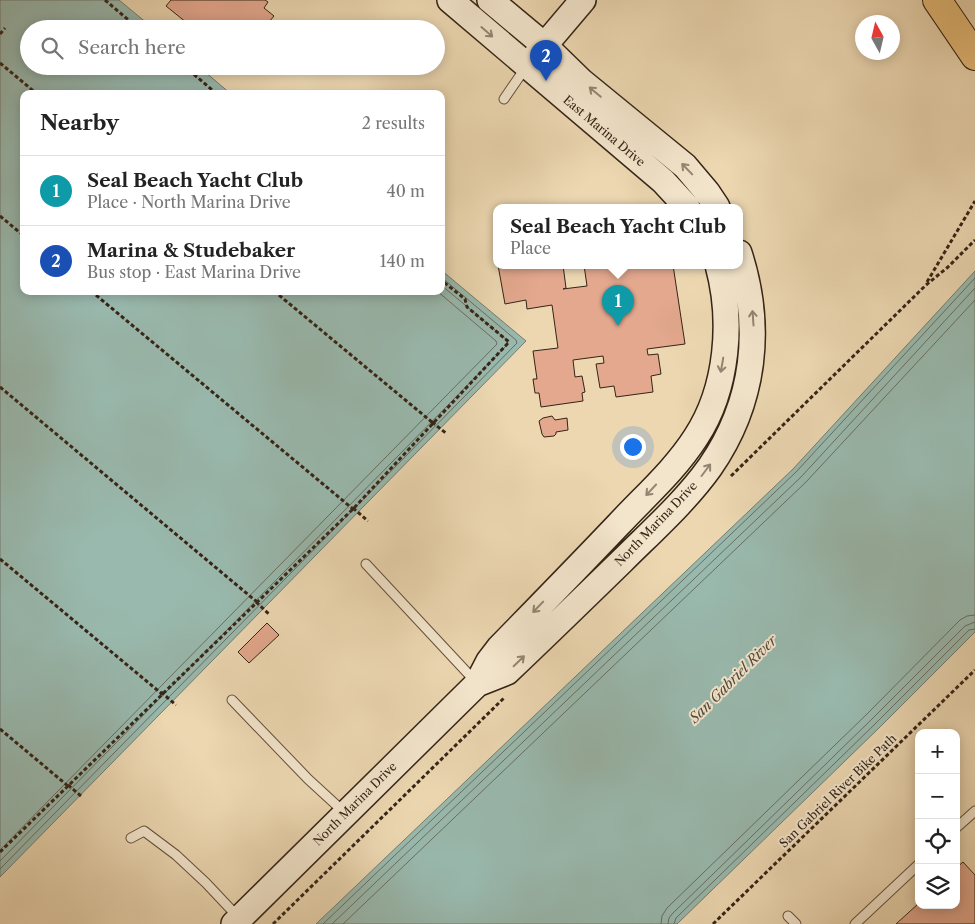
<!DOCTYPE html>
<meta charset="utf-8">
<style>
body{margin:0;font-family:"Libre Caslon Text",serif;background:#f2f2f2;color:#222}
.controls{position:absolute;right:15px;bottom:15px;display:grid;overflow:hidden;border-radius:10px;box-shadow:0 2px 12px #0003}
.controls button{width:45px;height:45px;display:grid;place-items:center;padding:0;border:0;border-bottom:1px solid #e0e0e0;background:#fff;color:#222;font:25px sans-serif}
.compass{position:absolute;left:855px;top:15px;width:45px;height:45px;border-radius:50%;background:#fff;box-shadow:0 2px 12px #0003;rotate:352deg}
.you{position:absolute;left:632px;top:446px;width:18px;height:18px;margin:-12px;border:4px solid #fff;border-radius:50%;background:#1a73e8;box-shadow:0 0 0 8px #1a73e833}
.badge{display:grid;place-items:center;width:32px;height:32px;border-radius:50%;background:#2563eb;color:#fff;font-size:16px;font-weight:700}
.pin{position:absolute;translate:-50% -41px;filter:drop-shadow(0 1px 2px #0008)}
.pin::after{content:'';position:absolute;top:26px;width:18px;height:15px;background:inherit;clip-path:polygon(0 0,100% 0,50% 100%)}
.popup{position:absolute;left:493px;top:204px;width:250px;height:65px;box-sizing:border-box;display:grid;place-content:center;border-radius:10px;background:#fff;filter:drop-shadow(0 1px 4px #0005);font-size:16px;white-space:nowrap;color:#767676}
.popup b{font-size:19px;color:#222}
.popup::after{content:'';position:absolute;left:50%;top:100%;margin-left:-10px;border:10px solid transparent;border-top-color:#fff}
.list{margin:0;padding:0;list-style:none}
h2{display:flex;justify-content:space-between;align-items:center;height:65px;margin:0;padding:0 20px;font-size:21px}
h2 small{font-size:16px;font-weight:400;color:#767676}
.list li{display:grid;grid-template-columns:32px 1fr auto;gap:15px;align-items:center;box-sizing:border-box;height:70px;padding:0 20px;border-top:1px solid #e0e0e0}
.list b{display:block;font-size:19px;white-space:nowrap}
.list p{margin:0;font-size:16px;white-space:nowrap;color:#767676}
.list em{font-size:16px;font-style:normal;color:#767676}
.icon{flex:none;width:28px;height:28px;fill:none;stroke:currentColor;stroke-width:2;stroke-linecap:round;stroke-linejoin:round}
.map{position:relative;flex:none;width:975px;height:924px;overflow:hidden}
.search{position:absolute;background:#fff;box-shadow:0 2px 12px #0003;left:20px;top:20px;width:425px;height:55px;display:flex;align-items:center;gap:12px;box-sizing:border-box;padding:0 18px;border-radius:28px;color:#767676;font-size:19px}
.panel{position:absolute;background:#fff;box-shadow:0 2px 12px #0003;left:20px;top:90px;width:425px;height:205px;border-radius:10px}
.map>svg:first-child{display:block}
.water{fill:#99b9ae;stroke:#717d71}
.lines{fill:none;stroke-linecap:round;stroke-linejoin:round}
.shore{stroke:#676e62;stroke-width:1}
.building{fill:#e3a88e;stroke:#352416}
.lane-casing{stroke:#63513d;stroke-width:11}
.secondary-casing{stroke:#352416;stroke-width:28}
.highway-casing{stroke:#352416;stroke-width:30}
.path{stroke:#352416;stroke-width:3;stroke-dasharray:4 2.5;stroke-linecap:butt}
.lane{stroke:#f3e5cc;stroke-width:9}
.secondary{stroke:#f3e5cc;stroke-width:25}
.highway{stroke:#e6bc78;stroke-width:28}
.oneway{stroke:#948471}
.labels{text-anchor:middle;stroke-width:4;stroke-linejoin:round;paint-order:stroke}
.street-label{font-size:12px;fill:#352416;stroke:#f3e5cc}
.water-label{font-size:14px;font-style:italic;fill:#4e493c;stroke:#f3e5cc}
</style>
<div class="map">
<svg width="975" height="924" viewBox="0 0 975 924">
<rect width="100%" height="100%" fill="#ecd7b1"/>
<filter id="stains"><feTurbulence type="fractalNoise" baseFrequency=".004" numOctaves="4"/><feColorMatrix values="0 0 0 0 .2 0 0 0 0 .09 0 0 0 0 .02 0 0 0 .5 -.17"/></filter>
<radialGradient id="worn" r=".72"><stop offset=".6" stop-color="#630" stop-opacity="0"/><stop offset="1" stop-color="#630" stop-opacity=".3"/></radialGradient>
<path class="water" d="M 0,0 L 119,0 L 154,29 L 29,29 L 29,66 L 198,66 L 231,94 L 24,94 L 24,291 L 441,291 L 441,270 L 526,341 L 0,877 Z
M 975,271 L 975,632 L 880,727 L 677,924 L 316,924 L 793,469 Z"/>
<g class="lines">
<path class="shore" d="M 0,850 L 497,344 L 496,341 L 437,291
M 0,861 L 508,344 L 507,340 L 441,285
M 0,869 L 517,343 L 516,340 L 441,277
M 323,924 L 796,472 L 975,278
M 332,924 L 801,477 L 975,288
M 343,924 L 806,482 L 975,300
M 661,924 L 662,916 L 667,908 L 867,714 L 960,620 L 967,616 L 975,615
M 668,924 L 669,918 L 672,914 L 872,719 L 965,626 L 975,622
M 674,924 L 676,918 L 876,723 L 969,630 L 975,629"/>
</g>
<path class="building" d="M 171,0 L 265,0 L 268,2 L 264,8 L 274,16 L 263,29 L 189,29 L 185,26 L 187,23 L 166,6 Z
M 498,265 L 563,265 L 566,288 L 563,289 L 587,286 L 584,265 L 673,265 L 685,344 L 647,349 L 648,355 L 658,354 L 661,374 L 651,376 L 653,392 L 616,397 L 614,386 L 600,388 L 596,364 L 604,363 L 603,356 L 573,360 L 575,377 L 582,376 L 585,392 L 582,393 L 583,401 L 541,407 L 539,393 L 535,393 L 533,379 L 537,379 L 533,351 L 558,348 L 552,305 L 527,309 L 526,300 L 505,304 Z
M 552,416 L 555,420 L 567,418 L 568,430 L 556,432 L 556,434 L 554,436 L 544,437 L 542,434 L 539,421 L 543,418 Z
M 267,623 L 279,635 L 249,663 L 238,652 Z
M 963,862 L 975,875 L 975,924 L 896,924 L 919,903 L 919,905 L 956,905 L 956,868 Z"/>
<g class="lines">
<g class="lane-casing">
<path id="lane" d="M 504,99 L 526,67
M 366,564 L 475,681
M 232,700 L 308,779 L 345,813
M 956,828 L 975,811
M 131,838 L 144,831 L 176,855 L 206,883 L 238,917
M 788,916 L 796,924
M 855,924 L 919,864"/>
</g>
<g class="secondary-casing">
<path id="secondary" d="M 450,0 L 663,181 L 687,207
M 490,0 L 544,45 L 581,81 L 685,166 L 707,192 L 717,207
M 533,59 L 583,0
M 477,684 L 507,672 C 546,635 584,598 622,561 C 652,531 685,502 710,467 C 755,402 763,327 739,253
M 234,924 L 477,684 L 489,661 L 499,648 C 539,607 579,566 618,525 C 644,497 675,470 696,437 C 728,388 733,320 718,265"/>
</g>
<g class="highway-casing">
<path id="highway" d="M 937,0 L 975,56"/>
</g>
<path class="path" d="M 105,0 L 139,29
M 0,34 L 5,28
M 0,63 L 37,94
M 184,66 L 217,94
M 0,216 L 24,236
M 927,282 L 975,201
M 91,291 L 353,509
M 274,291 L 433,423
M 0,387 L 257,602
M 432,422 L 447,434
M 731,476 L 926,285 L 948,267 L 975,240
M 353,508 L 368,521
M 0,559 L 162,694
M 256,602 L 270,615
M 161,692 L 176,705
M 0,729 L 68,786
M 68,785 L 81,796
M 0,852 L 353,509 L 509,342 L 467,307 L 465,299 L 441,280
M 273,924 L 505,697
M 713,924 L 975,670"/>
<use href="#lane" class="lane"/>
<use href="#secondary" class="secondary"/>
<use href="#highway" class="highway"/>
</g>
<defs><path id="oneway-shaft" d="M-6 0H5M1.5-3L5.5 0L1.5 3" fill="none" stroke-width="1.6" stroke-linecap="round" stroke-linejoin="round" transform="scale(1.25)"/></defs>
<g class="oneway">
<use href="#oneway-shaft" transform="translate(487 32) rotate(41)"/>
<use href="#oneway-shaft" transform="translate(595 92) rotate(-140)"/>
<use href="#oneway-shaft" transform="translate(687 169) rotate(-134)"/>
<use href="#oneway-shaft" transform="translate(753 318) rotate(-94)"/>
<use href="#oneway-shaft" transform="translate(722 365) rotate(100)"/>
<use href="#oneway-shaft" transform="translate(706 470) rotate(-53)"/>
<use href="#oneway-shaft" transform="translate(651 490) rotate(133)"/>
<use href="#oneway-shaft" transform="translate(538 607) rotate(134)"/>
<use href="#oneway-shaft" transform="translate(519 661) rotate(-44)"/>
</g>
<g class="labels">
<g class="street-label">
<text transform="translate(604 131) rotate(40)" y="4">East Marina Drive</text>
<text transform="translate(656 524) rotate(-46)" y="4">North Marina Drive</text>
<text transform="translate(838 791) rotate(-44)" y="4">San Gabriel River Bike Path</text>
<text transform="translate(355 804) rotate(-45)" y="4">North Marina Drive</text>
</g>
<g class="water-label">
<text transform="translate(733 679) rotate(-45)" y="5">San Gabriel River</text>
</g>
</g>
<rect width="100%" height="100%" filter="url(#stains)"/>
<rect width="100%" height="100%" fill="url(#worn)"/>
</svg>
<div class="controls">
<button>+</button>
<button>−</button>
<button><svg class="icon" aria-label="locate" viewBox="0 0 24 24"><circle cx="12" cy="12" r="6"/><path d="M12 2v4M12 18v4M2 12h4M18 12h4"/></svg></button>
<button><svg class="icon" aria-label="layers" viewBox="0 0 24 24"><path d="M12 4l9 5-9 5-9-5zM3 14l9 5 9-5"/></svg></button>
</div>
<svg class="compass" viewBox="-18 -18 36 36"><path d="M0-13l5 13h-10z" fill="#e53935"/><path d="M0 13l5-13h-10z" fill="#767676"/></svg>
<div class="you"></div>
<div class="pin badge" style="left:618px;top:326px;background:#0f9aa8">1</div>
<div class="popup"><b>Seal Beach Yacht Club</b>Place</div>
<div class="pin badge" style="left:546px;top:81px;background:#1a4fb4">2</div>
<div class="search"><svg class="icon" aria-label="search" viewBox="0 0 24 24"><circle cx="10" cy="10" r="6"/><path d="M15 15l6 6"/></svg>Search here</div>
<section class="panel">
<h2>Nearby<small>2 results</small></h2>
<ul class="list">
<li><span class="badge" style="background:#0f9aa8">1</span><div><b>Seal Beach Yacht Club</b><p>Place · North Marina Drive</p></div><em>40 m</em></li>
<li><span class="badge" style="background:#1a4fb4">2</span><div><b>Marina &amp; Studebaker</b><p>Bus stop · East Marina Drive</p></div><em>140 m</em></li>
</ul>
</section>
</div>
